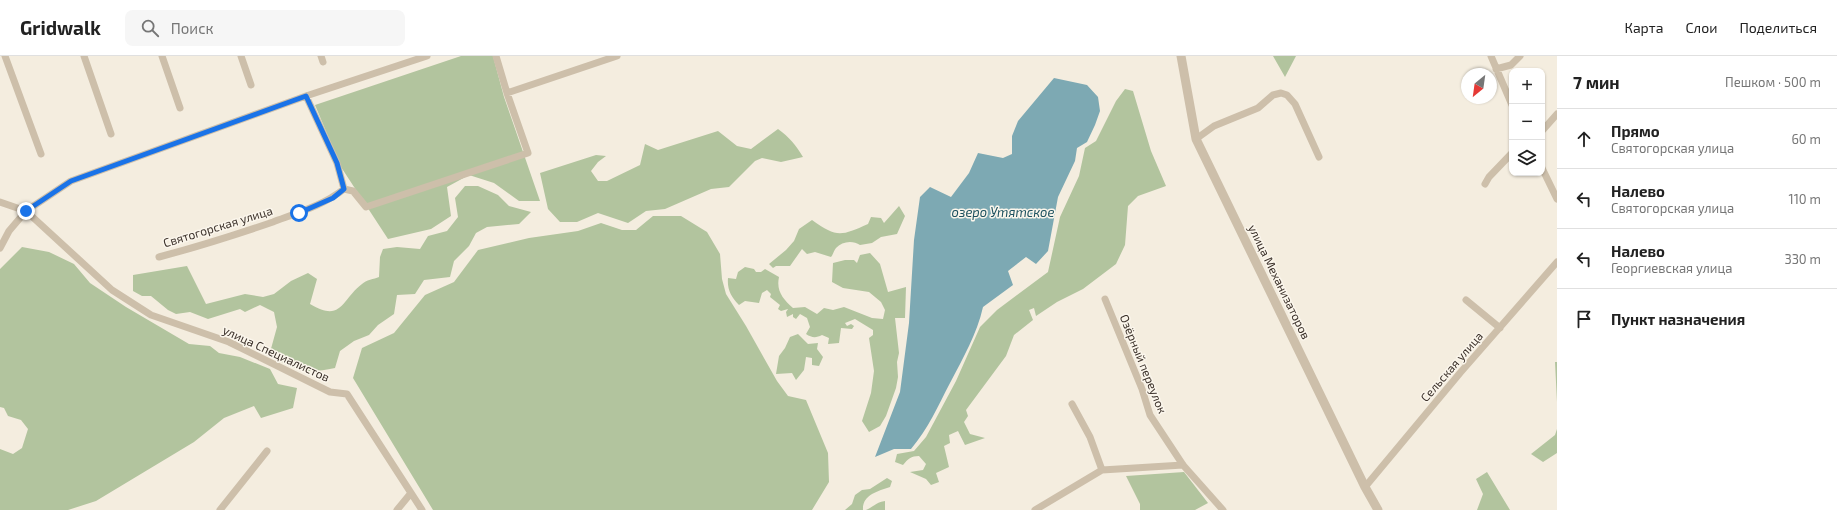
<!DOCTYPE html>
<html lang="ru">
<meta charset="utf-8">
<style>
body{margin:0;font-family:"Exo 2",sans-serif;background:#f6f6f6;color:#222}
.controls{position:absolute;right:12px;top:12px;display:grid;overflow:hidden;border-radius:8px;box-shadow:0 1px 3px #0004}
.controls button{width:36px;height:36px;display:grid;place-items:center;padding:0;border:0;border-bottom:1px solid #e0e0e0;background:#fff;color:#222;font:20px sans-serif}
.compass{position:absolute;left:1461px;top:12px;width:36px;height:36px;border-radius:50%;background:#fff;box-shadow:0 1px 3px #0004;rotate:209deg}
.stop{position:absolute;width:12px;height:12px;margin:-9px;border:3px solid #1a73e8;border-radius:50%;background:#fff}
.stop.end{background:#1a73e8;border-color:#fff;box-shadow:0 1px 4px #0008}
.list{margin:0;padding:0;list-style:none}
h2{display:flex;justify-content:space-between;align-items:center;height:52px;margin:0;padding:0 16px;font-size:17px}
h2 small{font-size:13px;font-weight:400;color:#767676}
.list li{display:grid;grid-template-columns:26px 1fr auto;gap:12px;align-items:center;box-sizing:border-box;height:60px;padding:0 16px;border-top:1px solid #e0e0e0}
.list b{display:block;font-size:15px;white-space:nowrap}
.list p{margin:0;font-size:13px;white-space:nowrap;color:#767676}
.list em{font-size:13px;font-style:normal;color:#767676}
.icon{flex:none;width:22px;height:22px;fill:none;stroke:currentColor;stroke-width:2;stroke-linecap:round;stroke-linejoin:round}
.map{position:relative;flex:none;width:1557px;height:454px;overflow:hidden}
header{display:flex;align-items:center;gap:24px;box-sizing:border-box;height:56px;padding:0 20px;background:#fff;border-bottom:1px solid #e0e0e0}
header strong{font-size:19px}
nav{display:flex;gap:22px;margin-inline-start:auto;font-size:14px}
.search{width:280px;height:36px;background:#f6f6f6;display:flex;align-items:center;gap:10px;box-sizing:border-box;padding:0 14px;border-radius:8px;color:#767676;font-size:15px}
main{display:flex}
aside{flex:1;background:#fff}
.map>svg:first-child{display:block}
.green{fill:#b2c49e}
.water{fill:#7da9b3}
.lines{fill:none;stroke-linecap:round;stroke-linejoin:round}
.minor{stroke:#cdbfaa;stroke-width:7}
.tertiary{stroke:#cdbfaa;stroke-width:9}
.route{stroke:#1a73e8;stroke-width:5}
.labels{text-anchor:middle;stroke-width:3;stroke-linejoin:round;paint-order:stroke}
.street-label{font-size:12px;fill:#3b312a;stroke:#fbf6ec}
.water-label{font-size:13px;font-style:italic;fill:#1d515f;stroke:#fbf6ec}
</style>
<header>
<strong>Gridwalk</strong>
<div class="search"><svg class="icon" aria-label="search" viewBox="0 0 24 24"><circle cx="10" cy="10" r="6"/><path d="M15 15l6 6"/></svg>Поиск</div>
<nav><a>Карта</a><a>Слои</a><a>Поделиться</a></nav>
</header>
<main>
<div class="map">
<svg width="1557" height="454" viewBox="0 0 1557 454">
<rect width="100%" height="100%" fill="#f4eddf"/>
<path class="green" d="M 461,0 L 493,0 L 504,41 L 540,145 L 519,145 L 494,127 L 469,119 L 447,131 L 451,160 L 431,173 L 388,183 L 341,111 L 315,49 Z
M 1273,0 L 1296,0 L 1285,21 Z
M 1125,33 L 1133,35 L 1151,95 L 1166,130 L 1138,140 L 1128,150 L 1125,189 L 1116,208 L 1083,233 L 1057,246 L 1036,260 L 1034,252 L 1029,254 L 1033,264 L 1014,279 L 1006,300 L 966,354 L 968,360 L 964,366 L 970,378 L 985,382 L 965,389 L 958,375 L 949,379 L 950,387 L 944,390 L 949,411 L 936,417 L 939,426 L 931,429 L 926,423 L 910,416 L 923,414 L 926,408 L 919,400 C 911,400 908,403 903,409 L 895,406 L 897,398 L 914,395 L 926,381 L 956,325 L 980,271 L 997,254 L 1048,216 L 1060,161 L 1079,120 L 1085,92 L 1096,85 L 1116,45 Z
M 778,73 C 789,81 796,89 803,101 L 781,106 L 762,102 L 755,105 L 729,131 L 711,133 L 665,153 L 646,155 L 628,167 L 598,157 L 577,166 L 560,166 L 548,153 L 540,117 L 596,99 L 606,100 L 598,106 L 591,115 L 598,125 L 607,125 L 640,109 L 645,88 L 658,94 L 718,75 L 737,90 L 751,93 Z
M 465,130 L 478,130 L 498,139 L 509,150 L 531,156 L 519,168 L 487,171 L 476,177 L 469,190 L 454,205 L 450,221 L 424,224 L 415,238 L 397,239 L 394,258 L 378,269 L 369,279 L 354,285 L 340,295 L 335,312 C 303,319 297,313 269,300 L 277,271 L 274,256 L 260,249 L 245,256 L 240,253 L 208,263 L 190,256 L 176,258 L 168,254 L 151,240 L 142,240 L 133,235 L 133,219 L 187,210 L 206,248 L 245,238 L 263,241 L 274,238 L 291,225 L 308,217 L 317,223 L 310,248 C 342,267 341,244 362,228 C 366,224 374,223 379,221 L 380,201 L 383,193 L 397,191 L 420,193 L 428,180 L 447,175 L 458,161 L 455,142 Z
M 899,150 L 905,160 L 897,178 L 881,181 L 872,187 L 860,189 C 853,184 842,185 836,192 C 834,194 833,199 831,201 L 815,196 L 807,198 L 802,193 L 790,210 L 776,210 L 773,212 L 769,208 L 786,194 L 794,185 L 799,173 L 812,164 C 837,182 841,180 868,168 L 871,161 L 881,162 L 884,167 Z
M 653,160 L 681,160 L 707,176 L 720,198 L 722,223 L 726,238 L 746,270 L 777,325 L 788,340 L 806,344 L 828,397 L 829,426 L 812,454 L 433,454 L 353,322 L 362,292 L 394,277 L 425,239 L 454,226 L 478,194 L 529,182 L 578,175 L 601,167 L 622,174 L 636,174 Z
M 22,191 L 49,196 L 74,208 L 90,227 L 126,251 L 189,288 L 210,290 L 219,297 L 240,301 L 270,313 L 278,328 L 297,332 L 293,352 L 261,362 L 254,350 L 224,362 L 194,386 L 96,445 L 68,454 L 0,454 L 0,393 L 13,398 L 22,392 L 28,373 L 21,364 L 8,360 L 4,352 L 0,351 L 0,213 Z
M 870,197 L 880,208 L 888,236 L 906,231 L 905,262 L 895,262 L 899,297 L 897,306 L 898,321 L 896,332 L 886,360 L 880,370 L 869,376 L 862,365 L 871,337 L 874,315 L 869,282 L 873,279 L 873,274 L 855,263 L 845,267 L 847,270 L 851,268 L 854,270 L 852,273 L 841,272 L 839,287 L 828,288 L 829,282 L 822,279 C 816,282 812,282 806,278 L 810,271 L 807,262 L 800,258 L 796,263 L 793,261 L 793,258 L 787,261 L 786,256 L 788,253 L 781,255 L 778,253 L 780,249 L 770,241 L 771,238 L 767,234 L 762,237 L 759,247 L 745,245 L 739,249 C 731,241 727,233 728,222 L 736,223 L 738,216 L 745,211 L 754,213 L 756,216 L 761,216 L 765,213 L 779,221 C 776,235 783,243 793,252 L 805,251 L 817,258 L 824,252 L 833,254 L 844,251 L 872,262 L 883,263 L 885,254 L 881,246 L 869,236 L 843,232 L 832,226 L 833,207 L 845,204 L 854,204 L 857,207 L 860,199 Z
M 798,278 L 808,288 L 818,287 L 817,293 L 823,301 L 819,310 L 812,309 L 812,302 L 806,301 L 804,314 L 796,324 L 792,317 L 776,318 L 779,300 L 785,292 L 790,281 Z
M 1555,306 L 1557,306 L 1557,346 Z
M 1557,373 L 1557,397 L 1543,406 L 1531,398 L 1555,379 Z
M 1184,416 L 1208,447 L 1195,454 L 1140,454 L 1140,448 L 1126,420 Z
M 1487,416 L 1510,454 L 1477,454 L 1483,438 L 1476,423 Z
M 887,422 L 892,425 L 890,431 C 878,435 862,439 863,454 L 845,454 L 852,448 L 855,439 L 862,434 L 870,433 Z
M 885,445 L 885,454 L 866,454 C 874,451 874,447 885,445 Z"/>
<path class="water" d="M 1054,22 L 1087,29 L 1098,41 L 1100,55 L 1095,69 L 1087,86 L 1077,92 L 1075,105 L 1058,141 L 1048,195 L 1036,208 L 1026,201 L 1008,215 L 1013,229 L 983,251 C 977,278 963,302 950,327 C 938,350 928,373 911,393 L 894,393 L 875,401 L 900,336 L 909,267 L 914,184 L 920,141 L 930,131 L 951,141 L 969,117 L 978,97 L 1003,102 L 1012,98 L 1012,80 L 1018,65 Z"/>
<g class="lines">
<path class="minor" d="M 5,0 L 41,98
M 84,0 L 111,78
M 162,0 L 180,52
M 241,0 L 251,29
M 321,0 L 323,6
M 1491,0 L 1512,49
M 1496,13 L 1511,9 L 1520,0
M 507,37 L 617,0
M 1542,75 L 1557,58
M 1196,83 L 1214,70 L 1258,52 L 1273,39 L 1281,37 L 1287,39 L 1295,48 L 1319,101
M 1542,112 L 1557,143
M 1485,128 L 1489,121 L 1512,97
M 344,133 L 353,135 L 366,151 L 528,97 L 507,37 L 496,0
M 0,146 L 26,155 L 112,234 L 151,259 L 229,286 L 330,336 L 347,338 L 422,454
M 0,192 L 9,175 L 26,155 L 71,125 L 306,40 L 427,0
M 159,201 C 197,191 235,179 273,166 C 297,157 324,149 344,133 L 337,107 L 306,40
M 1105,243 L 1142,333 L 1150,359 L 1183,409 L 1223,454
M 1466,244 L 1500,272
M 1072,348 L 1090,381 L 1102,414
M 1365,431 L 1460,317 L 1557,206
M 220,454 L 267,395
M 397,454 L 411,437
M 1035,454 L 1102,414 L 1183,409"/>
<path class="tertiary" d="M 1181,0 L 1196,83 L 1365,431 L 1378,454"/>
</g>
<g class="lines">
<path class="route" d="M 26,155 L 71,125 L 306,40 L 337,107 L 344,133 L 333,142 L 299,157"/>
</g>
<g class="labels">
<g class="street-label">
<text transform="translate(218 171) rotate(-17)" y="4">Святогорская улица</text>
<text transform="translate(1279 226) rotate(64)" y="4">улица Механизаторов</text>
<text transform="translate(276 298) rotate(25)" y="4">улица Специалистов</text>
<text transform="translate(1143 308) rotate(68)" y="4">Озёрный переулок</text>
<text transform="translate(1452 311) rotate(-49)" y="4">Сельская улица</text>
</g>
<g class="water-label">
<text x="1003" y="161">озеро Утятское</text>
</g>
</g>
</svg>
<div class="controls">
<button>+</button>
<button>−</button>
<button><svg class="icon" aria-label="layers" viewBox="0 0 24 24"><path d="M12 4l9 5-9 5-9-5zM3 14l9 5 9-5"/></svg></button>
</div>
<svg class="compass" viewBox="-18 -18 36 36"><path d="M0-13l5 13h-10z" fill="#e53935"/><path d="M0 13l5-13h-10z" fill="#767676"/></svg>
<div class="stop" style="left:299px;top:157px"></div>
<div class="stop end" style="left:26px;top:155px"></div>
</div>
<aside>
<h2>7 мин<small>Пешком · 500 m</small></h2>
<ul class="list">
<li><svg class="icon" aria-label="ahead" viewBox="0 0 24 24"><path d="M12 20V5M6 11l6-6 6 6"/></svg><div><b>Прямо</b><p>Святогорская улица</p></div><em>60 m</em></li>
<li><svg class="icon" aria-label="left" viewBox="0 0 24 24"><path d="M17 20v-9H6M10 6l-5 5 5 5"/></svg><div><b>Налево</b><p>Святогорская улица</p></div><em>110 m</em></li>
<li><svg class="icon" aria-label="left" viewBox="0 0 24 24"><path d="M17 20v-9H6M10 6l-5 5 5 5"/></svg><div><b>Налево</b><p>Георгиевская улица</p></div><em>330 m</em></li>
<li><svg class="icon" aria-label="arrive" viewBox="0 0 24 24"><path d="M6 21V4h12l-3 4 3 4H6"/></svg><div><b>Пункт назначения</b></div></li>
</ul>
</aside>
</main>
